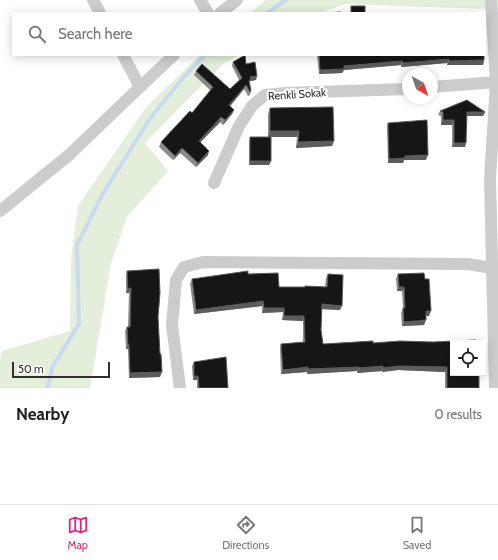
<!DOCTYPE html>
<style>
body{margin:0;font-family:Cabin,sans-serif;background:#f2f2f2;color:#222}
.controls{position:absolute;right:12px;bottom:12px;display:grid;overflow:hidden;border-radius:0px;box-shadow:0 2px 10px #0003}
.controls button{width:36px;height:36px;display:grid;place-items:center;padding:0;border:0;border-bottom:1px solid #e0e0e0;background:#fff;color:#222;font:20px sans-serif}
.compass{position:absolute;left:402px;top:68px;width:36px;height:36px;border-radius:50%;background:#fff;box-shadow:0 2px 10px #0003;rotate:140deg}
.scale{position:absolute;left:12px;bottom:10px;width:98px;box-sizing:border-box;padding-left:4px;border:2px solid #2f2f2f;border-top:0;font-size:11px;line-height:14px;white-space:nowrap;color:#2f2f2f;-webkit-text-stroke:3px #fff;paint-order:stroke}
.list{margin:0;padding:0;list-style:none}
h2{display:flex;justify-content:space-between;align-items:center;height:52px;margin:0;padding:0 16px;font-size:17px}
h2 small{font-size:13px;font-weight:400;color:#767676}
.icon{flex:none;width:22px;height:22px;fill:none;stroke:currentColor;stroke-width:2;stroke-linecap:round;stroke-linejoin:round}
.map{position:relative;flex:none;width:498px;height:388px;overflow:hidden}
.search{position:absolute;background:#fff;box-shadow:0 2px 10px #0003;left:12px;right:12px;top:12px;height:44px;display:flex;align-items:center;gap:10px;box-sizing:border-box;padding:0 14px;border-radius:0px;color:#767676;font-size:15px}
.sheet{height:116px;background:#fff}
nav{display:flex;justify-content:space-around;align-items:center;box-sizing:border-box;height:56px;border-top:1px solid #e0e0e0;background:#fff;font-size:11px;color:#767676}
nav a{display:grid;justify-items:center;gap:2px}
nav .on{color:#db2777}
.map>svg:first-child{display:block}
.green{fill:#e3eedb}
.lines{fill:none;stroke-linecap:round;stroke-linejoin:round}
.stream{stroke:#c6dbef;stroke-width:4}
.street{stroke:#ccc;stroke-width:12}
.wall{fill:#8a8a8a}
.shaded-wall{fill:#5c5c5c}
.building{fill:#161616;stroke:#5c5c5c}
.labels{text-anchor:middle;stroke-width:4;stroke-linejoin:round;paint-order:stroke}
.street-label{font-size:11px;fill:#2f2f2f;stroke:#fff}
</style>
<div class="map">
<svg width="498" height="388" viewBox="0 0 498 388">
<rect width="100%" height="100%" fill="#fff"/>
<path class="green" d="M 266,0 L 498,0 L 498,10 L 488,9 L 345,4 L 321,13 L 250,13 Z
M 200,55 L 239,55 L 223,64 L 145,143 L 168,171 L 127,217 L 111,263 L 90,388 L 0,388 L 0,360 L 2,351 L 70,331 L 71,258 L 78,206 L 147,106 Z"/>
<g class="lines">
<path class="stream" d="M 267,13 L 286,0
M 47,388 L 53,366 L 79,324 L 77,245 L 102,195 L 151,117 L 183,78 L 205,55"/>
<path class="street" d="M 93,0 L 100,13
M 200,0 L 208,13
M 491,0 L 496,82 L 490,179 L 495,388
M 220,13 L 237,0
M 123,55 L 140,87 L 174,55
M 432,87 L 496,82
M 214,183 L 239,126 L 252,106 L 265,95 L 285,93 L 408,89
M 0,211 L 69,155 L 140,87
M 180,388 L 172,325 L 176,280 L 184,267 L 203,262 L 468,264 L 492,268"/>
</g>
<path class="wall" d="M 317,55 L 484,55 L 484,60 L 483,65 L 447,65 L 447,63 L 401,67 L 401,65 L 344,70 L 342,73 L 319,74 Z
M 233,62 L 246,64 L 256,80 L 250,81 L 250,82 L 251,91 L 250,95 L 248,96 L 244,89 L 230,106 L 234,110 L 232,114 L 223,125 L 220,122 L 200,142 L 208,155 L 196,167 L 180,153 L 173,160 L 159,147 L 161,142 L 192,113 L 211,91 L 194,75 L 196,71 L 230,89 L 239,80 L 232,66 Z
M 270,108 L 334,141 L 332,146 L 296,148 L 297,137 L 268,137 L 268,114 Z
M 440,111 L 485,112 L 483,116 L 467,116 L 465,147 L 452,147 L 452,125 L 441,125 L 441,116 L 438,115 Z
M 388,123 L 426,160 L 404,160 L 403,163 L 388,163 L 387,127 Z
M 250,137 L 271,161 L 269,165 L 249,165 L 249,142 Z
M 127,271 L 158,317 L 160,377 L 129,378 L 128,349 L 126,349 L 125,331 L 127,327 L 128,327 L 129,293 L 126,293 L 126,275 Z
M 248,274 L 279,287 L 325,287 L 326,278 L 328,274 L 340,310 L 322,309 L 321,330 L 323,344 L 453,343 L 479,388 L 445,388 L 445,372 L 398,370 L 382,372 L 382,371 L 357,373 L 357,371 L 307,374 L 307,372 L 281,374 L 280,348 L 281,344 L 303,342 L 303,321 L 282,320 L 283,312 L 262,313 L 262,306 L 194,314 L 190,284 L 192,279 Z
M 398,274 L 425,279 L 429,316 L 426,316 L 424,325 L 402,326 L 401,313 L 403,308 L 402,291 L 397,291 L 396,279 Z
M 194,362 L 228,388 L 197,388 L 197,380 L 193,380 L 192,366 Z"/>
<path class="shaded-wall" d="M 449,59 L 447,63 L 401,67 L 403,63 Z
M 484,60 L 483,65 L 447,65 L 449,61 Z
M 402,61 L 401,65 L 344,70 L 342,73 L 319,74 L 320,70 L 344,66 Z
M 257,76 L 256,80 L 250,81 L 248,85 L 250,77 Z
M 246,85 L 244,89 L 227,110 L 229,105 Z
M 234,110 L 232,114 L 223,125 L 225,120 Z
M 467,112 L 485,112 L 483,116 L 465,116 Z
M 221,117 L 220,122 L 197,146 L 199,141 Z
M 443,120 L 454,120 L 452,125 L 441,125 Z
M 270,131 L 299,131 L 297,137 L 268,137 Z
M 334,141 L 332,146 L 296,148 L 298,142 Z
M 454,143 L 466,143 L 465,147 L 452,147 Z
M 182,148 L 180,153 L 173,160 L 175,156 Z
M 209,151 L 208,155 L 196,167 L 198,163 Z
M 428,155 L 426,160 L 404,160 L 403,163 L 388,163 L 389,159 L 405,156 Z
M 250,161 L 271,161 L 269,165 L 249,165 Z
M 399,287 L 404,287 L 402,291 L 397,291 Z
M 131,288 L 129,293 L 126,293 L 128,289 Z
M 263,301 L 262,306 L 194,314 L 196,310 Z
M 322,304 L 342,306 L 340,310 L 320,309 Z
M 264,308 L 284,308 L 283,312 L 262,313 Z
M 426,311 L 431,311 L 429,316 L 424,316 Z
M 284,316 L 304,316 L 303,321 L 282,320 Z
M 426,320 L 424,325 L 402,326 L 404,322 Z
M 128,345 L 129,345 L 128,349 L 126,349 Z
M 383,366 L 382,371 L 357,373 L 359,368 Z
M 399,366 L 447,367 L 445,372 L 398,370 L 382,372 L 383,368 Z
M 308,367 L 307,372 L 281,374 L 283,370 Z
M 359,367 L 357,371 L 307,374 L 308,369 Z
M 162,372 L 160,377 L 129,378 L 130,373 Z
M 194,376 L 198,376 L 197,380 L 193,380 Z"/>
<path class="building" d="M 351,6 L 365,6 L 365,13 L 351,13 Z
M 341,12 L 341,13 L 326,13 Z
M 245,55 L 246,64 L 255,62 L 257,76 L 250,77 L 251,78 L 249,81 L 251,91 L 250,92 L 246,85 L 229,105 L 234,110 L 225,120 L 221,117 L 199,141 L 209,151 L 198,163 L 182,148 L 175,156 L 161,142 L 190,111 L 192,113 L 213,87 L 196,71 L 202,64 L 230,89 L 242,78 L 233,62 Z
M 319,55 L 484,55 L 484,60 L 449,61 L 449,59 L 403,63 L 402,61 L 344,66 L 344,69 L 320,70 Z
M 467,100 L 485,112 L 467,112 L 466,143 L 454,143 L 454,120 L 443,120 L 443,112 L 440,111 Z
M 333,107 L 334,141 L 298,142 L 299,131 L 270,131 L 270,108 Z
M 427,120 L 428,155 L 405,156 L 405,158 L 389,159 L 388,123 Z
M 250,137 L 271,137 L 271,161 L 250,161 Z
M 159,269 L 160,293 L 158,317 L 160,354 L 161,354 L 162,372 L 130,373 L 129,345 L 128,345 L 127,327 L 130,327 L 131,288 L 128,289 L 127,271 Z
M 248,271 L 248,274 L 278,273 L 279,287 L 305,287 L 305,286 L 327,287 L 328,274 L 343,275 L 342,306 L 322,304 L 321,330 L 323,344 L 373,341 L 373,343 L 400,341 L 433,342 L 476,340 L 477,343 L 453,343 L 453,373 L 479,373 L 479,388 L 447,388 L 447,367 L 399,366 L 383,368 L 383,366 L 359,368 L 359,367 L 308,369 L 308,367 L 283,370 L 281,344 L 305,342 L 304,316 L 284,316 L 284,308 L 264,308 L 263,301 L 196,310 L 192,279 Z
M 424,273 L 425,279 L 429,279 L 431,311 L 426,311 L 426,320 L 404,322 L 403,308 L 405,308 L 404,287 L 399,287 L 398,274 Z
M 226,357 L 228,388 L 199,388 L 198,376 L 194,376 L 194,362 Z"/>
<g class="labels">
<g class="street-label">
<text transform="translate(297 94) rotate(-4)" y="4">Renkli Sokak</text>
</g>
</g>
</svg>
<div class="controls">
<button><svg class="icon" aria-label="locate" viewBox="0 0 24 24"><circle cx="12" cy="12" r="6"/><path d="M12 2v4M12 18v4M2 12h4M18 12h4"/></svg></button>
</div>
<svg class="compass" viewBox="-18 -18 36 36"><path d="M0-13l5 13h-10z" fill="#e53935"/><path d="M0 13l5-13h-10z" fill="#767676"/></svg>
<div class="scale">50 m</div>
<div class="search"><svg class="icon" aria-label="search" viewBox="0 0 24 24"><circle cx="10" cy="10" r="6"/><path d="M15 15l6 6"/></svg>Search here</div>
</div>
<section class="sheet">
<h2>Nearby<small>0 results</small></h2>
<ul class="list">
</ul>
</section>
<nav>
<a class="on"><svg class="icon" aria-label="map" viewBox="0 0 24 24"><path d="M3 6l6-2 6 2 6-2v14l-6 2-6-2-6 2zM9 4v14M15 6v14"/></svg>Map</a>
<a><svg class="icon" aria-label="directions" viewBox="0 0 24 24"><path d="M12 3l9 9-9 9-9-9zM9 14v-3h6M13 9l2 2-2 2"/></svg>Directions</a>
<a><svg class="icon" aria-label="saved" viewBox="0 0 24 24"><path d="M7 4h10v16l-5-4-5 4z"/></svg>Saved</a>
</nav>
